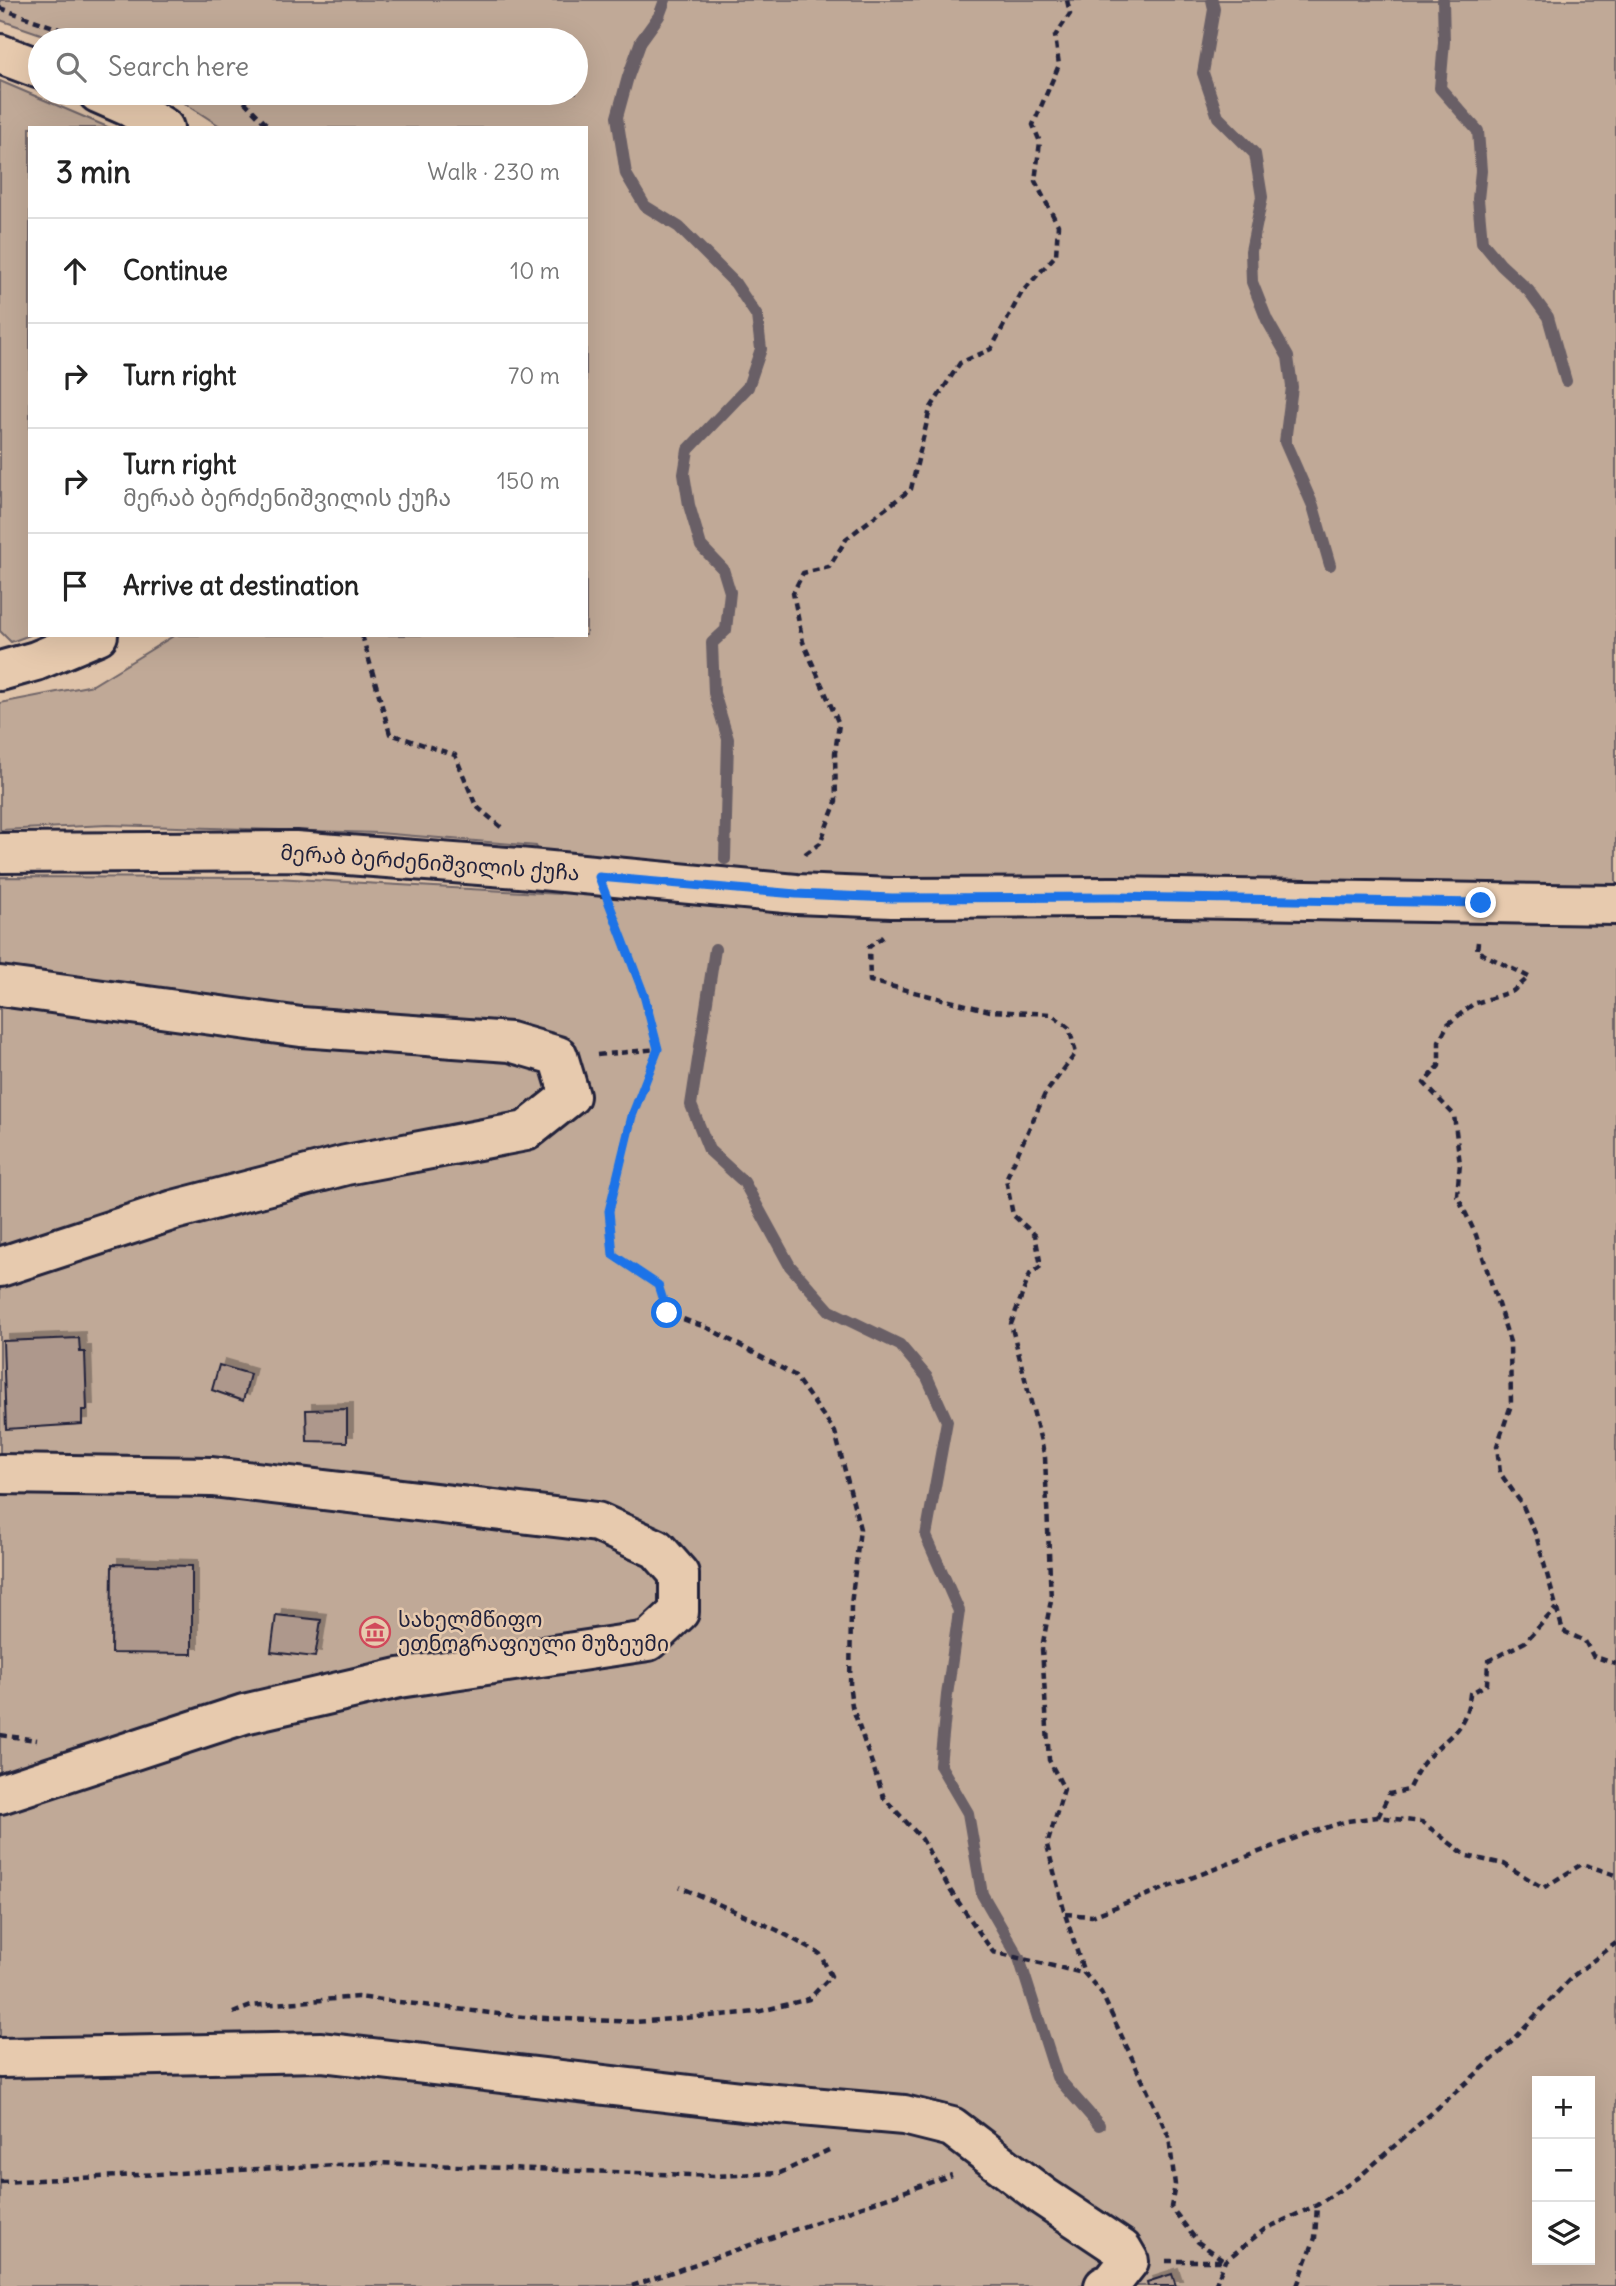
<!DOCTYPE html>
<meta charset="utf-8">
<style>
body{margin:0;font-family:Delius,"Noto Sans Georgian",sans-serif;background:#f2f2f2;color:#222}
.controls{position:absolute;right:21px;bottom:21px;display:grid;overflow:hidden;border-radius:0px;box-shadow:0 7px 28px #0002}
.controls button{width:63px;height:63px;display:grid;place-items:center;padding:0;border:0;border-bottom:2px solid #e0e0e0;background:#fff;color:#222;font:35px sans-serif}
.stop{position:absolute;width:21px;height:21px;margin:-16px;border:5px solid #1a73e8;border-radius:50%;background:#fff}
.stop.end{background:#1a73e8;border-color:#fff;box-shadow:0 2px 7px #0008}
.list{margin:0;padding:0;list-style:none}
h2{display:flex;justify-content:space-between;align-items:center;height:91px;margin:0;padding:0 28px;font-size:30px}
h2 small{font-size:23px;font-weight:400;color:#767676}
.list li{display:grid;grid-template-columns:46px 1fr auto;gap:21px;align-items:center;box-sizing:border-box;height:105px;padding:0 28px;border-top:2px solid #e0e0e0}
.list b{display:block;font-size:26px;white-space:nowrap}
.list p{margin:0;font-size:23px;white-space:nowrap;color:#767676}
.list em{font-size:23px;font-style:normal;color:#767676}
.icon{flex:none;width:38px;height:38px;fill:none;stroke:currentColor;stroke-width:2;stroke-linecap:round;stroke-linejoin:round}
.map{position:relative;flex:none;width:1616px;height:2286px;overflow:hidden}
.search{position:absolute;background:#fff;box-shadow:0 7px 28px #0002;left:28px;top:28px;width:560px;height:77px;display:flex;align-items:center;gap:18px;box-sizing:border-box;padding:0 24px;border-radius:38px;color:#767676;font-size:26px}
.panel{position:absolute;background:#fff;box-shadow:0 7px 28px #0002;left:28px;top:126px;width:560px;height:511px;border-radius:0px}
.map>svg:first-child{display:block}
.green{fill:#c0a997;stroke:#716669;stroke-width:2;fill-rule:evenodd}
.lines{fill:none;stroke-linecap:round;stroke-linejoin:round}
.stream{stroke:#695f66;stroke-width:12}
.building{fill:#ae988c;stroke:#22223b;stroke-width:2;filter:url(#shadow)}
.minor-casing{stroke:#22223b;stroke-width:44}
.path{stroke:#22223b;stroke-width:4.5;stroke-dasharray:7 5;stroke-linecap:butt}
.minor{stroke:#e7caae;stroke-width:38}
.route{stroke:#1a73e8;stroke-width:9}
.labels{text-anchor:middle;stroke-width:5;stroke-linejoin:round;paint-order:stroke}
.street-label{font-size:21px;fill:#22223b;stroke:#e7caae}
.poi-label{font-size:21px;fill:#22223b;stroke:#e7caae;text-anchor:start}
</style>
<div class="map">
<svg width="1616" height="2286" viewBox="0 0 1616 2286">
<defs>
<filter id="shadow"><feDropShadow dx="6" dy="-6" stdDeviation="0" flood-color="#0004"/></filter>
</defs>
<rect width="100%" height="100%" fill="#dfc3a9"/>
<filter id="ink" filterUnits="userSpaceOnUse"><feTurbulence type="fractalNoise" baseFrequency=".0143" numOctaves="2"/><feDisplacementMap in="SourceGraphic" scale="14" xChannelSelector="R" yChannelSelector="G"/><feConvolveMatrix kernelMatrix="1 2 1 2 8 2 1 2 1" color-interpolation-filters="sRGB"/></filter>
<g filter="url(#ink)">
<path class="green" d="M 0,0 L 1616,0 L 1616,2286 L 0,2286 L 0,877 L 276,878 L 559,894 L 536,846 L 379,833 L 108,825 L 0,830 L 0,703 L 93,685 L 175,635 L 586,635 L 586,128 L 223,128 L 169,93 L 576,93 L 576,40 L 58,40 L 0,20 ZM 1537,2081 L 1590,2081 L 1590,2260 L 1537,2260 Z
M 0,81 L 110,128 L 30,128 L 30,635 L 11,642 L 0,631 Z"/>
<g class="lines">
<path class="stream" d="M 665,0 L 659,16 L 641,41 L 628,77 L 617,117 L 626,174 L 645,206 L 679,227 L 735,283 L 757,316 L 761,349 L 748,387 L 688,450 L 684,474 L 689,505 L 701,546 L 723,569 L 730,592 L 726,630 L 712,643 L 714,693 L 728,739 L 725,859
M 1212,0 L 1214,9 L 1203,73 L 1218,117 L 1255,154 L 1262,197 L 1251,251 L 1252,282 L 1267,320 L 1288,357 L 1292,387 L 1285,442 L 1313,506 L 1330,565
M 1443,0 L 1444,42 L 1440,88 L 1478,131 L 1481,171 L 1478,199 L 1482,242 L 1501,265 L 1529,291 L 1548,317 L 1566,381
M 715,949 L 691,1105 L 709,1150 L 744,1182 L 790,1266 L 830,1311 L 900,1345 L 927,1377 L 947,1421 L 926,1536 L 959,1611 L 947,1695 L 940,1765 L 968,1813 L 982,1894 L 1019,1958 L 1057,2077 L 1099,2125"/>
</g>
<path class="building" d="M 79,1338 L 80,1352 L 85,1352 L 87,1410 L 82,1410 L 82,1424 L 6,1429 L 3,1341 Z
M 219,1365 L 250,1374 L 243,1401 L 212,1390 Z
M 347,1409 L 347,1442 L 307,1441 L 306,1410 Z
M 112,1564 L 192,1566 L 192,1654 L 111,1653 Z
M 276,1615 L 321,1620 L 315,1657 L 271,1652 Z
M 1172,2274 L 1176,2286 L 1148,2286 L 1147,2282 Z"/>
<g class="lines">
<g class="minor-casing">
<path id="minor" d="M 0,54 L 40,69
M 98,93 L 130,107 L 164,128
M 0,671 L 36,661 L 98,635
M 0,853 L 295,851 L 519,868 L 796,894 L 892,898 L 1115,897 L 1616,905
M 0,986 L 301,1027 L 510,1042 L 558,1056 L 570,1096 L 526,1131 L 346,1165 L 174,1210 L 0,1267
M 0,1474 L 212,1477 L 597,1522 L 657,1549 L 679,1574 L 679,1612 L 648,1641 L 399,1678 L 244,1714 L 0,1794
M 0,2058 L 321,2052 L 742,2101 L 904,2115 L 952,2127 L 1044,2197 L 1122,2249 L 1129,2261 L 1110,2285 L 1104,2286"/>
</g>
<path class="path" d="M 0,8 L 90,40
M 236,93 L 270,128
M 362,635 L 390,734 L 455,755 L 476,806 L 501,827
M 805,854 L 820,843 L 836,802 L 835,753 L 839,724 L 803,642 L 793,593 L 803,573 L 829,567 L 847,538 L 911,489 L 930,409 L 960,363 L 991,349 L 1022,292 L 1056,255 L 1058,225 L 1035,181 L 1040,142 L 1033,125 L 1059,65 L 1055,36 L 1070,14 L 1067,0
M 614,915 L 644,995 L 658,1049 L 632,1116 L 609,1211 L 613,1255 L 658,1285 L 667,1313 L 710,1329 L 794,1375 L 835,1432 L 860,1529 L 851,1605 L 850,1690 L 852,1706 L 884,1798 L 922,1839 L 950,1890 L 993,1952 L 1083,1973
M 883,937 L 869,947 L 870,981 L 990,1011 L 1051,1014 L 1069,1028 L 1076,1053 L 1045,1094 L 1006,1179 L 1013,1215 L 1035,1235 L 1041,1266 L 1030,1274 L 1011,1324 L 1045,1457 L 1051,1600 L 1042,1648 L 1049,1760 L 1064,1789 L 1047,1845 L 1065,1914 L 1084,1973 L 1101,1992 L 1169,2137 L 1175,2185 L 1171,2207 L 1198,2242 L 1225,2261
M 1478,942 L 1477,951 L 1529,977 L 1513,991 L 1473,1004 L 1448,1024 L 1439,1041 L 1439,1066 L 1424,1083 L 1454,1115 L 1460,1164 L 1457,1195 L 1476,1235 L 1510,1342 L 1511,1405 L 1497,1446 L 1500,1473 L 1522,1504 L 1536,1535 L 1563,1631 L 1585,1641 L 1593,1656 L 1616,1664
M 597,1055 L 658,1049
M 0,1735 L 37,1740
M 1378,1817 L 1389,1794 L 1408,1790 C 1413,1780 1418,1769 1425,1761 C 1446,1736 1466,1732 1470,1694 L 1487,1684 L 1488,1661 L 1525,1642 L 1556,1608
M 1065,1914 L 1092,1916 L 1306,1834 L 1347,1821 L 1378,1817 L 1422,1822 L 1467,1856 L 1504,1864 L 1543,1888 L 1582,1864 L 1616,1875
M 233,2013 L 251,2006 L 358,1997 L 523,2017 L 636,2022 L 757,2012 L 809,1999 L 831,1976 L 820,1954 L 777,1930 L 680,1887
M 0,2182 L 376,2163 L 714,2176 L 780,2173 L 833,2148
M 1166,2261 L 1224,2261
M 632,2286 L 952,2175
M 1215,2286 L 1225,2261 L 1265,2229 L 1317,2205 L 1358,2178 L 1501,2052 L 1573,1976 L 1616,1943
M 1297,2286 L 1315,2238 L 1317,2205"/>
<use href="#minor" class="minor"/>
</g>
</g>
<g class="lines" filter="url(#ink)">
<path class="route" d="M 667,1313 L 658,1285 L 613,1255 L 609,1211 L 632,1116 L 658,1049 L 644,995 L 599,877 L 796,894 L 892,898 L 1115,897 L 1481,903"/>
</g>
<defs>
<g id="museum-ring" transform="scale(1.575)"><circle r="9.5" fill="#e7caae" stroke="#d1495b" stroke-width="1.5"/><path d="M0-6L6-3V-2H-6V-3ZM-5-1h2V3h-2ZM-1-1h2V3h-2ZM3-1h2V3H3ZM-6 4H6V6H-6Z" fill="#d1495b"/></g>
</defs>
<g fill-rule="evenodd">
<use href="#museum-ring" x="375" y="1632"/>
</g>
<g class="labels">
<g class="street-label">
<text transform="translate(430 863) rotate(4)" y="7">მერაბ ბერძენიშვილის ქუჩა</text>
</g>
<g class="poi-label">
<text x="398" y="1627">სახელმწიფო<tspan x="398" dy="24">ეთნოგრაფიული მუზეუმი</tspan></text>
</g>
</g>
</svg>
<div class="controls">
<button>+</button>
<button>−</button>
<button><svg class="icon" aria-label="layers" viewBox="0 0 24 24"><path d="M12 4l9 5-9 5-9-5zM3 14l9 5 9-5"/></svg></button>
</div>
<div class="stop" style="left:667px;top:1313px"></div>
<div class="stop end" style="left:1481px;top:903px"></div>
<div class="search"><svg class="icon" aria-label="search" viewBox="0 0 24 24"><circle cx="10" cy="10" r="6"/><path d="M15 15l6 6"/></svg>Search here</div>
<section class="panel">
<h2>3 min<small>Walk · 230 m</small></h2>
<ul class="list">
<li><svg class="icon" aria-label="ahead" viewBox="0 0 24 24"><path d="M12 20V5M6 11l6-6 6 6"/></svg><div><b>Continue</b></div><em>10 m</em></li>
<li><svg class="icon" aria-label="right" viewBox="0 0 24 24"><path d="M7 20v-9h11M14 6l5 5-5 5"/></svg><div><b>Turn right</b></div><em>70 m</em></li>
<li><svg class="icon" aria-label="right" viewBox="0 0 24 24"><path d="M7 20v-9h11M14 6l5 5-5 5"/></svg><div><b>Turn right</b><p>მერაბ ბერძენიშვილის ქუჩა</p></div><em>150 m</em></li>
<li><svg class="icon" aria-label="arrive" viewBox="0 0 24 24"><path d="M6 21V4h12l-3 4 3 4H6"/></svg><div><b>Arrive at destination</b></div></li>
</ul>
</section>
</div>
